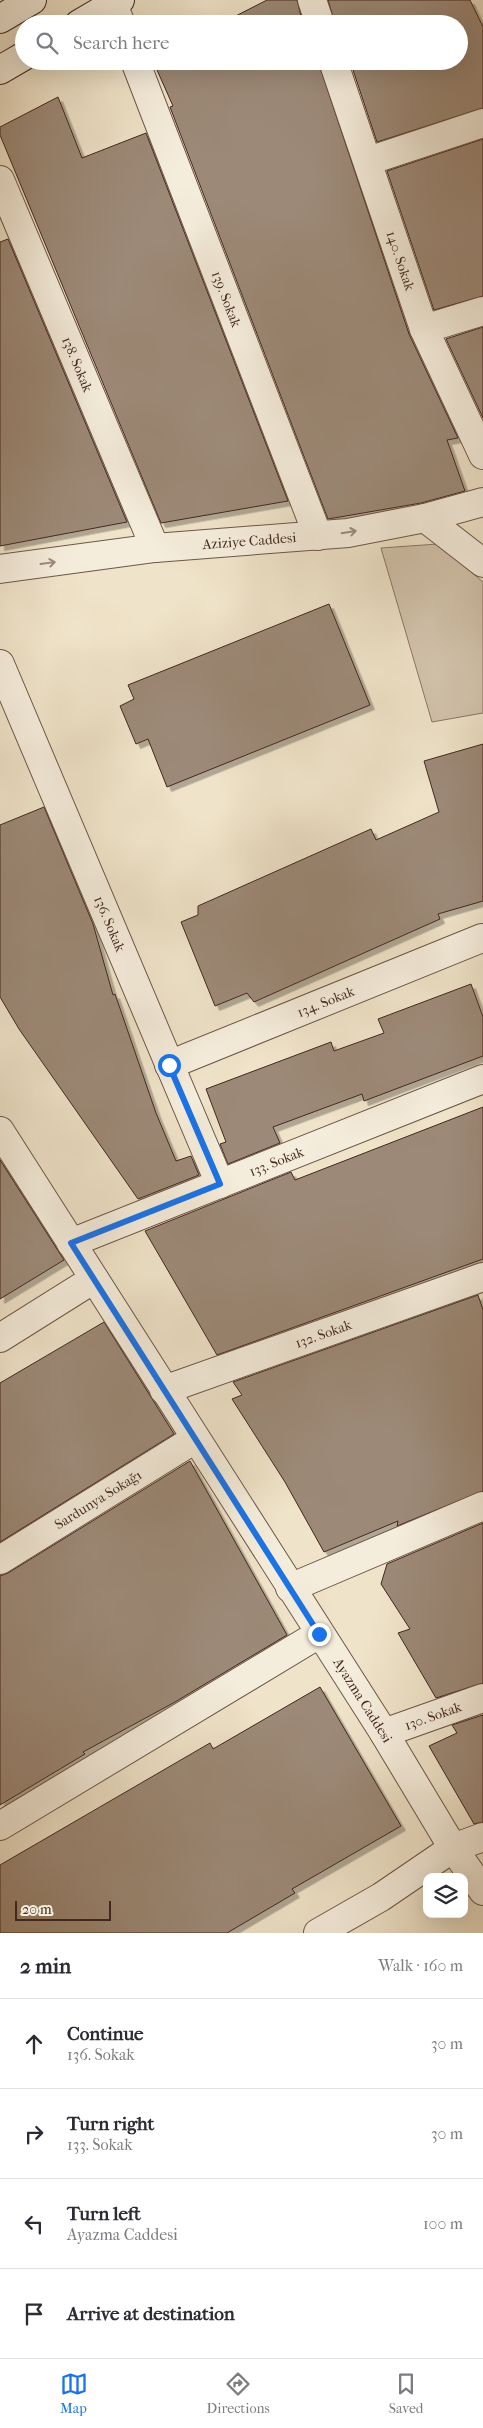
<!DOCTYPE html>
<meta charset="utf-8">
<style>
body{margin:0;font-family:"IM FELL French Canon",serif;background:#f7f7f7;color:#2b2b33}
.controls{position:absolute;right:15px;bottom:15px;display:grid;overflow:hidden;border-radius:10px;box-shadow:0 5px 20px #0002}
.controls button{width:45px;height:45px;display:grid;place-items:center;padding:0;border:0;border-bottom:1px solid #e1e1e2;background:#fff;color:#2b2b33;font:25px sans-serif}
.scale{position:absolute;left:15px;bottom:12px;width:96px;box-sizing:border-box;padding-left:5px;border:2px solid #42281e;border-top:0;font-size:14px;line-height:18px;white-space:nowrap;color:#42281e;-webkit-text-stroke:4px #f5eddc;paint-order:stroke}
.stop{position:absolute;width:15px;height:15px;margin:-11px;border:4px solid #1a73e8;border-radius:50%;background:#fff}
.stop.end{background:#1a73e8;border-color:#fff;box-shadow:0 1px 5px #0008}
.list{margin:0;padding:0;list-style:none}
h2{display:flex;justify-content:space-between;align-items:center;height:65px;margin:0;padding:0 20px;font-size:21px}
h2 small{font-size:16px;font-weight:400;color:#7c7c81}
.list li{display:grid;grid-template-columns:32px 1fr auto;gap:15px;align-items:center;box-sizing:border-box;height:90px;padding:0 20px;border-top:1px solid #e1e1e2}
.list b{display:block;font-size:19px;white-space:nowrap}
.list p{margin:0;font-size:16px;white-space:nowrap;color:#7c7c81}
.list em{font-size:16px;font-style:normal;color:#7c7c81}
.icon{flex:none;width:28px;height:28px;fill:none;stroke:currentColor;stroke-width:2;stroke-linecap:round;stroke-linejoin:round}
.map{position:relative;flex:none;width:483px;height:1933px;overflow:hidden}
.search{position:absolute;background:#fff;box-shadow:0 5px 20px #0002;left:15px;right:15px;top:15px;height:55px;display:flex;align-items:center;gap:12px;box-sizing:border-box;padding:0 18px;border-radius:28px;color:#7c7c81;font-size:19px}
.sheet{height:425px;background:#fff}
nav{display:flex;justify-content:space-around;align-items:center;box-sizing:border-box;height:70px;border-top:1px solid #e1e1e2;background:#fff;font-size:14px;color:#7c7c81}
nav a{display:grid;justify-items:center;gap:2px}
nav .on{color:#1a73e8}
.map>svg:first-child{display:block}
.green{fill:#d2c3ac;stroke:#8a7665}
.building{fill:#9c8977;stroke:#42281e;filter:url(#shadow)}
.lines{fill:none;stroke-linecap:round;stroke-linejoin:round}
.minor-casing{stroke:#6d5749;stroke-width:30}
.tertiary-casing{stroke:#6d5749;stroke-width:30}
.secondary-casing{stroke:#42281e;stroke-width:30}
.minor{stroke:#f5eddc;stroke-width:28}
.tertiary{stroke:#f5eddc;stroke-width:28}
.secondary{stroke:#f5eddc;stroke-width:28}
.oneway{stroke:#9c8a7d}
.route{stroke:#1a73e8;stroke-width:6}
.labels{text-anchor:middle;stroke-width:4;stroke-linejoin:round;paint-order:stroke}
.street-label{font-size:14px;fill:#42281e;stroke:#f5eddc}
</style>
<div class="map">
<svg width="483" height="1933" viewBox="0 0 483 1933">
<defs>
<filter id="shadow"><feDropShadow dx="4.5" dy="4.5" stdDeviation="0" flood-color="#0004"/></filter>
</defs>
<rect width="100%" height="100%" fill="#efe3c9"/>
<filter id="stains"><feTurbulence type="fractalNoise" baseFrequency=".004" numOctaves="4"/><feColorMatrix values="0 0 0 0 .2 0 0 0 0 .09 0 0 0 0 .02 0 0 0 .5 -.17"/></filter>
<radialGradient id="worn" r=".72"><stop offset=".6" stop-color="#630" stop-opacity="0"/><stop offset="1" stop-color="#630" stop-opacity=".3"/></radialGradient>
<path class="green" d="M 438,544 L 483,582 L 483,713 L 432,722 L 381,548 Z"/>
<path class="building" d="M 267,0 L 297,0 L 303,24 L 220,24 Z
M 328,0 L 470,0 L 483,27 L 483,108 L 377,142 L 350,61 L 459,61 L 459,24 L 335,24 Z
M 153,61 L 318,61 L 409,334 L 458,438 L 447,440 L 465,491 L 421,503 L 328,519 L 170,107 L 173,106 Z
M 58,97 L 82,158 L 146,133 L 288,501 L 161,523 L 0,135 L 0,127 Z
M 483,139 L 483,296 L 434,310 L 387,171 Z
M 8,239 L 127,522 L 0,546 L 0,242 Z
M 483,327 L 483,418 L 446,339 Z
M 329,604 L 370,705 L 167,787 L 148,739 L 136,744 L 120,706 L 134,699 L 128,685 Z
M 483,744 L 483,901 L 438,914 L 440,919 L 254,1002 L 247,993 L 215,1006 L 181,922 L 198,915 L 198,906 L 371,829 L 376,840 L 439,812 L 424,761 Z
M 44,807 L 93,924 L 113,995 L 115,994 L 156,1113 L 176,1161 L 191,1156 L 199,1175 L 138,1199 L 19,1029 L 0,997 L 0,825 Z
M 471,984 L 483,1017 L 483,1056 L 364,1101 L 362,1094 L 273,1127 L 280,1143 L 228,1164 L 220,1144 L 226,1142 L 206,1089 L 331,1042 L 334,1051 L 384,1033 L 378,1019 Z
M 483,1107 L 483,1259 L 217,1355 L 145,1231 L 291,1172 L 295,1180 Z
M 0,1160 L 64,1260 L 0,1299 Z
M 478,1295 L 483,1310 L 483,1491 L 397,1526 L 398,1521 L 324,1552 L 285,1482 L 232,1399 L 242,1395 L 233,1382 Z
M 104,1322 L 174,1434 L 0,1542 L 0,1383 Z
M 190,1461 L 287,1635 L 175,1702 L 83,1752 L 85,1754 L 0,1805 L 0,1576 L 8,1573 Z
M 483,1523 L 483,1683 L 436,1698 L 398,1633 L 410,1629 L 381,1584 L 387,1564 Z
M 320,1687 L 401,1826 L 292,1889 L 295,1893 L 227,1933 L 0,1933 L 0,1865 L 210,1743 L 213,1749 Z
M 483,1715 L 483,1822 L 474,1824 L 429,1746 L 457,1733 L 452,1725 Z"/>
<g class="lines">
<g class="minor-casing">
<g id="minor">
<path d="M 312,0 L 320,24"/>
<path d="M 113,4 L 121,24"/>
<path id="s1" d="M 135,61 L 318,536"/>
<path id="s2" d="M 333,61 L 424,329 L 483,455"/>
<path d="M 368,161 L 483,123"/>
<path id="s3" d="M 0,180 L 155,548"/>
<path d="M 424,329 L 483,311"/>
<path id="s4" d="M 0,664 L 220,1184"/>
<path id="s5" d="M 169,1065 L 482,938"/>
<path id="s6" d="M 71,1243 L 483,1079"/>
<path d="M 0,1338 L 94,1279"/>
<path id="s7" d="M 164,1390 L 483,1277"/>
<path id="s8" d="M 0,1560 L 195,1439"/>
<path d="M 290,1588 L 483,1506"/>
<path id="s9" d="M 384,1733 L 483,1698"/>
<path d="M 0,1826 L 319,1634"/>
<path d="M 318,1933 L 381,1897 L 453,1848 L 483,1837"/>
</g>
</g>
<g class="tertiary-casing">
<g id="tertiary">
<path d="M 425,518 L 483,502"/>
<path id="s10" d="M 0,569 L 155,548 L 348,533 L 425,518 L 483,563"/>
<path id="s11" d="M 0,1131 L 384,1733 L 453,1848 L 483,1891"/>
</g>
</g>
<g class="secondary-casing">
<path id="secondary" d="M 0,19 L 32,0
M 79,24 L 120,0
M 0,70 L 24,56"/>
</g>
<use href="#minor" class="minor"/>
<use href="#tertiary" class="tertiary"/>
<use href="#secondary" class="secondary"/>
</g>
<defs><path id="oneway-shaft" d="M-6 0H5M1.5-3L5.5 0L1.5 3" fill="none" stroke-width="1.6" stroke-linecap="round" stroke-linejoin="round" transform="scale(1.25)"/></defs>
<g class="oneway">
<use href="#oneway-shaft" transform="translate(349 532) rotate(-9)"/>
<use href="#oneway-shaft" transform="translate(48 563) rotate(-8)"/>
</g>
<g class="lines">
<path class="route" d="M 169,1065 L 220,1184 L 71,1243 L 319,1634"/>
</g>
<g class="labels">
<g class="street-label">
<text dy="5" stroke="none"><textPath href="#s2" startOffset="211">140. Sokak</textPath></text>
<text dy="5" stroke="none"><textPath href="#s1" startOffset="255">139. Sokak</textPath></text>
<text dy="5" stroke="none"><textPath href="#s3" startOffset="200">138. Sokak</textPath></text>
<text dy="5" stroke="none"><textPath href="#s10" startOffset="251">Aziziye Caddesi</textPath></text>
<text dy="5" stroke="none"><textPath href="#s4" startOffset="282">136. Sokak</textPath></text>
<text dy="5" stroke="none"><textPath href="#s5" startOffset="169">134. Sokak</textPath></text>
<text dy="5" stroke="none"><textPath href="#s6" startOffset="221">133. Sokak</textPath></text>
<text dy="5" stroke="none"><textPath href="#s7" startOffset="169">132. Sokak</textPath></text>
<text dy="5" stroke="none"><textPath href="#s8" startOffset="115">Sardunya Sokağı</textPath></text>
<text dy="5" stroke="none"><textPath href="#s11" startOffset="675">Ayazma Caddesi</textPath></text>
<text dy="5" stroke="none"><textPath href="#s9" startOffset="52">130. Sokak</textPath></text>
</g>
</g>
<rect width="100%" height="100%" filter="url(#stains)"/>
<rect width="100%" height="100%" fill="url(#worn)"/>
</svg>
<div class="controls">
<button><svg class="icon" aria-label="layers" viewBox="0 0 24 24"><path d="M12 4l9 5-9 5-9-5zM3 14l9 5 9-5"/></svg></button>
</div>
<div class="scale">20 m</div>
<div class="stop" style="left:169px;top:1065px"></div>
<div class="stop end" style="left:319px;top:1634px"></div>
<div class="search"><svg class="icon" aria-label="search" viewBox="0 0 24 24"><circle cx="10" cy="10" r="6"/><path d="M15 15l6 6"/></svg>Search here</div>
</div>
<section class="sheet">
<h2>2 min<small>Walk · 160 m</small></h2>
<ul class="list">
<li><svg class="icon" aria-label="ahead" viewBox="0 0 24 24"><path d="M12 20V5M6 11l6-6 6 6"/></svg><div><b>Continue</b><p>136. Sokak</p></div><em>30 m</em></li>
<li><svg class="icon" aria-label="right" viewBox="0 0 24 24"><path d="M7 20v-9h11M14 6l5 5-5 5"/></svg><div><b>Turn right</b><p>133. Sokak</p></div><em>30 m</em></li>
<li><svg class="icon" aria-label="left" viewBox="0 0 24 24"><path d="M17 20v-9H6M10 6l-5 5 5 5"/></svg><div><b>Turn left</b><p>Ayazma Caddesi</p></div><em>100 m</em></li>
<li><svg class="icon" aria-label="arrive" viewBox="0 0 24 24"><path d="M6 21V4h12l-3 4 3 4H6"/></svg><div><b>Arrive at destination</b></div></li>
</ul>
</section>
<nav>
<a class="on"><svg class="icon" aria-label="map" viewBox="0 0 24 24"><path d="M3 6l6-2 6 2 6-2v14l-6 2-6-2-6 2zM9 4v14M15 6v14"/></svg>Map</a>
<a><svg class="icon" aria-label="directions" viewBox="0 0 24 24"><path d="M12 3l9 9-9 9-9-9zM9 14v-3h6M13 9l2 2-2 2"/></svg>Directions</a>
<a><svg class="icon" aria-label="saved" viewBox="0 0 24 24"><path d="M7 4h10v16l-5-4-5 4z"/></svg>Saved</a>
</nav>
